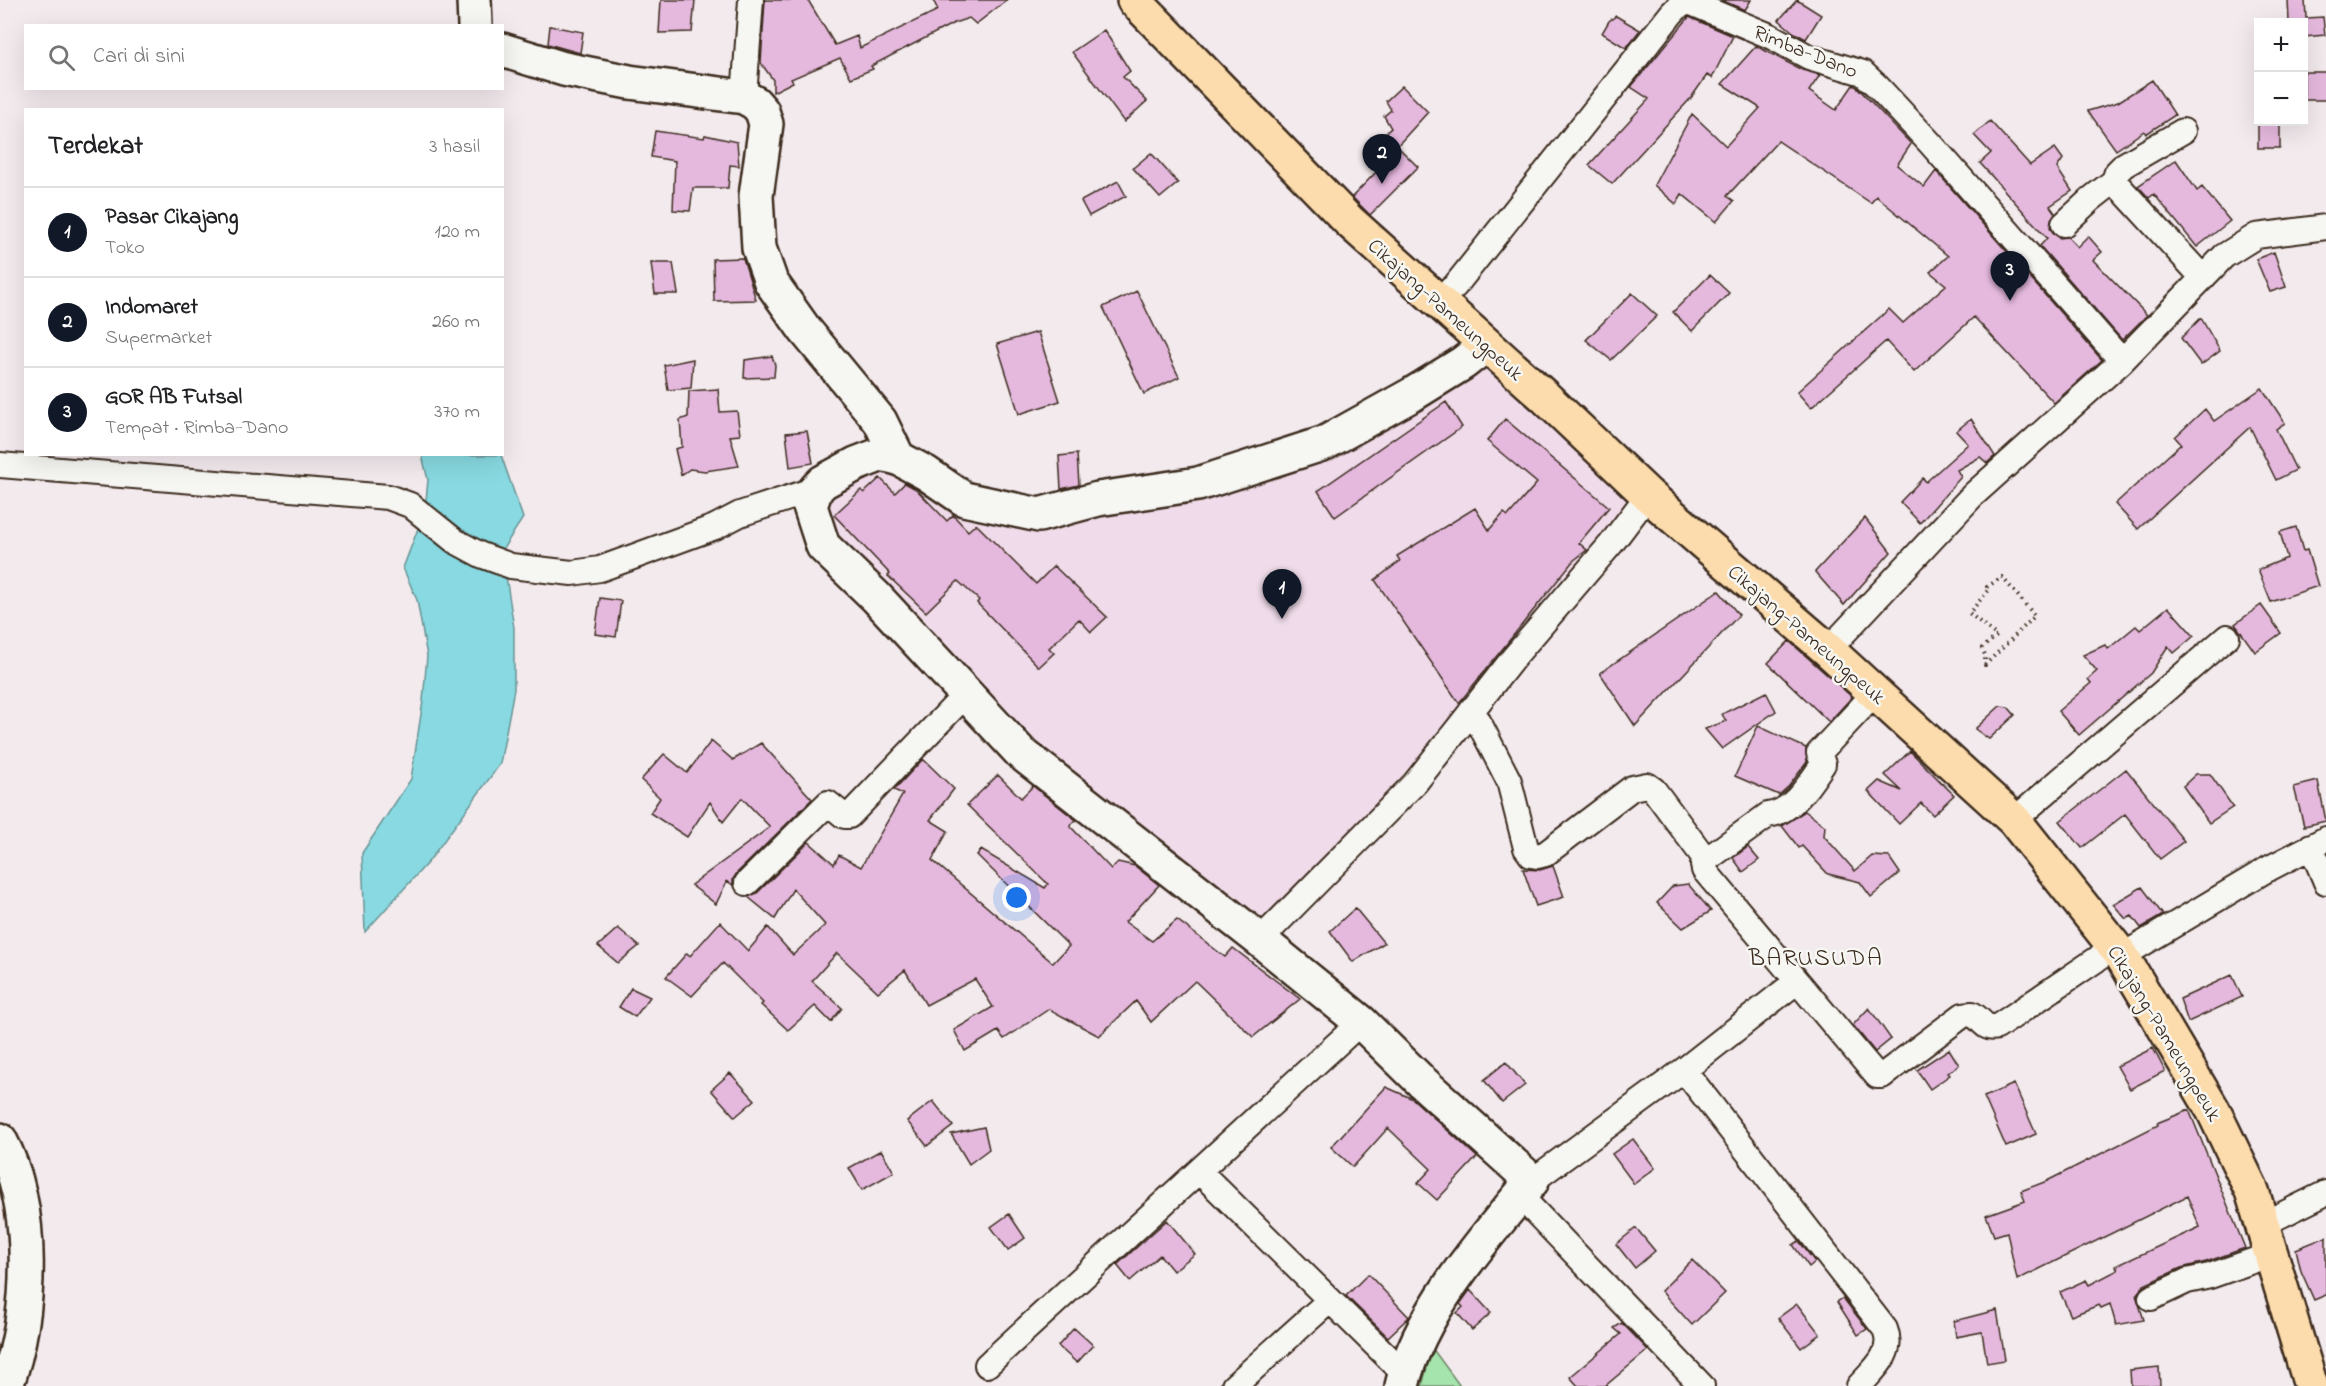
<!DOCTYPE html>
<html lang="id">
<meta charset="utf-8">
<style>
body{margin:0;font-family:"Indie Flower",sans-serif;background:#f6f6f6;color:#202124}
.controls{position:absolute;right:18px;top:18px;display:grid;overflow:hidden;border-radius:0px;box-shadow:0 6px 24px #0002}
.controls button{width:54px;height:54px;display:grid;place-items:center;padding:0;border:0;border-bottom:2px solid #e0e0e0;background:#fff;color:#202124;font:30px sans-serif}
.you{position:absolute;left:1017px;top:898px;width:21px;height:21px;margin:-15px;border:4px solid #fff;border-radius:50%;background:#1a73e8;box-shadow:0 0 0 9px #1a73e833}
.badge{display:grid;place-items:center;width:39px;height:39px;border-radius:50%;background:#111827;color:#fff;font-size:20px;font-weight:700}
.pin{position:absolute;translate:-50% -50px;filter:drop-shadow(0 2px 3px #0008)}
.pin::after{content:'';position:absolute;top:32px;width:21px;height:18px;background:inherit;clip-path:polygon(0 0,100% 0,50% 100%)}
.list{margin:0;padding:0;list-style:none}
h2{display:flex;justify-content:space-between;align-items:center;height:78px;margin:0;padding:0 24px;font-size:26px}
h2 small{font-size:20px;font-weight:400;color:#757577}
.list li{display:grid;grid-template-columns:39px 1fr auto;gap:18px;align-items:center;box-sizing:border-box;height:90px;padding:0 24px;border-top:2px solid #e0e0e0}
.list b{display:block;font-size:22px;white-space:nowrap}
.list p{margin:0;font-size:20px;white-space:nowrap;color:#757577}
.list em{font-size:20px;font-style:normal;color:#757577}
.icon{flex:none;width:33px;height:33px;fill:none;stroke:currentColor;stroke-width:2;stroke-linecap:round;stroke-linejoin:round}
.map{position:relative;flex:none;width:2326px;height:1386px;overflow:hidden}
.search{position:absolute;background:#fff;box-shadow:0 6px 24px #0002;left:24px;top:24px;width:480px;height:66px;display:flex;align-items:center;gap:15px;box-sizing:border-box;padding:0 21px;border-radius:0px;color:#757577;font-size:22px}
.panel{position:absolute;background:#fff;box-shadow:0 6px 24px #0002;left:24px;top:108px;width:480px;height:348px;border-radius:0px}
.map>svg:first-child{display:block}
.built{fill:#efdbe9}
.green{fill:#a5e4ad;stroke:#708766;stroke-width:1.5}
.water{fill:#88d9e1;stroke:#699393;stroke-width:1.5}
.building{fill:#e5b9de;stroke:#3b2a1e;stroke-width:1.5}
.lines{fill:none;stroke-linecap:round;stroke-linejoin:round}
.street-casing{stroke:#3b2a1e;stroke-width:28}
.secondary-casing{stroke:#3b2a1e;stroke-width:38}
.primary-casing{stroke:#3b2a1e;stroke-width:38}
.path{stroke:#3b2a1e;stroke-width:4;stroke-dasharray:1.5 4.5;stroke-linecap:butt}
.street{stroke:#f6f6f2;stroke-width:24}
.secondary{stroke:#f6f6f2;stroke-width:33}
.primary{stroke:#fcdcac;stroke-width:33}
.labels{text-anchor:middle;stroke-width:5;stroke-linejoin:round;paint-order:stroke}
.street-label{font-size:21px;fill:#3b2a1e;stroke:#f6f6f2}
.quarter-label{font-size:24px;letter-spacing:1.5px;fill:#3b2a1e;stroke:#f6f6f2}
</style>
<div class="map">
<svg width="2326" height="1386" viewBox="0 0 2326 1386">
<rect width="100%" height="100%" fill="#f3eaee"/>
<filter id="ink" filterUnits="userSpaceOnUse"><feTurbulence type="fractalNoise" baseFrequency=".0167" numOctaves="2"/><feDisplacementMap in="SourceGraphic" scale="12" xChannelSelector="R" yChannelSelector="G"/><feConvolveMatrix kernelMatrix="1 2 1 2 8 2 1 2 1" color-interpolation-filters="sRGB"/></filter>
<g filter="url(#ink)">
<path class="built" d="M 1486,345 L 1648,495 L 1611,544 L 1260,940 L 1021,753 L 823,546 L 823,482 L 882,454 L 1039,515 L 1325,443 Z"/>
<path class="green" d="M 1432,1348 L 1460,1386 L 1422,1386 Z"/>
<path class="water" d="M 422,455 L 501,455 L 523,518 L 502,550 L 514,628 L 514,689 L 500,764 L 429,861 L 365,932 L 362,853 L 411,779 L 423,701 L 427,656 L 417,600 L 403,568 L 425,510 L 428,480 Z"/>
<path class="building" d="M 661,0 L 695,0 L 692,32 L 659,33 Z
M 765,0 L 808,0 L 835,45 L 857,36 L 860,48 L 938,10 L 933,0 L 1007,0 L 976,24 L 969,18 L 954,23 L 871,66 L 873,69 L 851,78 L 840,58 L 791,79 L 793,82 L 773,92 L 773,80 L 761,63 Z
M 1721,0 L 1751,0 L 1745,10 Z
M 1797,0 L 1821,15 L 1806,39 L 1793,32 L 1779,20 Z
M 2288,0 L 2305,0 L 2306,18 L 2323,17 L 2325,35 L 2304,37 L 2304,22 L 2289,22 Z
M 1616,16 L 1640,30 L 1626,48 L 1602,33 L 1609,21 Z
M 1689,17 L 1733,36 L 1712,78 L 1707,75 L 1691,98 L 1612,184 L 1589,165 L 1649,99 L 1631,87 Z
M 550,26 L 583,32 L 580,53 L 548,44 Z
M 1104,30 L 1130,71 L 1123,77 L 1147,101 L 1124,122 L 1072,52 Z
M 1756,46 L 1802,70 L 1820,75 L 1809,91 L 1836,110 L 1853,85 L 1857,87 L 1911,144 L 1897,165 L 1924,187 L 1936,171 L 2102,360 L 2054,403 L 1974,317 L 1914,372 L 1886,341 L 1811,408 L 1797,392 L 1889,309 L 1903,323 L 1946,285 L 1930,272 L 1948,256 L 1876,196 L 1871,203 L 1778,141 L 1727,196 L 1734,201 L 1716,222 L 1682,194 L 1676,204 L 1654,185 L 1692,114 L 1726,146 L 1760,108 L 1722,84 Z
M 2304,72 L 2326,72 L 2326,100 L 2304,100 Z
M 2152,80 L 2175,115 L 2146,134 L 2144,131 L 2116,150 L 2088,111 L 2118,102 Z
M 1402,86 L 1428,112 L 1397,146 L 1418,167 L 1370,215 L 1352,197 L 1380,168 L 1364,153 L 1391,128 L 1384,116 L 1391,110 L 1386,101 Z
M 1990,121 L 2030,165 L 2055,148 L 2063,159 L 2057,168 L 2072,191 L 2050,206 L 2055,213 L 2051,219 L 2050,228 L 2054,234 L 2060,238 L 2068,237 L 2077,247 L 2088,236 L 2102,252 L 2093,260 L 2147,315 L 2122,340 L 2040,246 L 2047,238 L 1980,163 L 1991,153 L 1974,135 Z
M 2258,122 L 2280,122 L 2280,148 L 2258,148 Z
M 655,131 L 704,138 L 705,135 L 737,142 L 739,166 L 730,165 L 728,188 L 693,188 L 690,211 L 673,210 L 675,161 L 651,157 Z
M 1151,153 L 1178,183 L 1160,198 L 1133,168 Z
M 2176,160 L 2197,191 L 2202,187 L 2230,221 L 2197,247 L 2154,194 L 2149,198 L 2138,186 Z
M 1118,181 L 1126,196 L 1089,216 L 1081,201 Z
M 2274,252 L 2286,287 L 2270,292 L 2256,259 Z
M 743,258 L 756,300 L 714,301 L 713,259 Z
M 651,263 L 673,263 L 678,294 L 655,294 Z
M 1710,275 L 1729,293 L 1692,331 L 1673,312 Z
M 1137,291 L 1179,377 L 1144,394 L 1103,307 Z
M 1632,293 L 1657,316 L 1611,360 L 1586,340 Z
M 2201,318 L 2220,351 L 2201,365 L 2181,338 Z
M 1038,332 L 1060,401 L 1019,414 L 997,344 Z
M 772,356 L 775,365 L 774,377 L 744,378 L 745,360 Z
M 693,359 L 691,388 L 668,390 L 664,365 Z
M 2262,388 L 2285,423 L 2276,429 L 2296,470 L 2276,480 L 2250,427 L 2138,529 L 2115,504 L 2181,444 L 2175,437 L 2205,409 L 2214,421 Z
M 718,389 L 720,412 L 737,411 L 740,435 L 730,436 L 739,466 L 705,471 L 690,469 L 681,475 L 675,449 L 682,447 L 680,420 L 688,417 L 689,391 Z
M 1446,402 L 1462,427 L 1335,517 L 1318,491 Z
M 1505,419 L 1609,507 L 1579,543 L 1587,550 L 1573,561 L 1459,703 L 1375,580 L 1400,561 L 1397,556 L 1475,508 L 1489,530 L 1504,513 L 1508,516 L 1537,483 L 1487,441 Z
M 1971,419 L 1995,456 L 1987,463 L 1980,457 L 1957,470 L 1961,477 L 1920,523 L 1900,502 L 1923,478 L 1926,482 L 1968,444 L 1956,431 Z
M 807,431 L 813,463 L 790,467 L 786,433 Z
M 1077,454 L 1079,485 L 1061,489 L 1059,456 Z
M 880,478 L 895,493 L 905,483 L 916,489 L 947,521 L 953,515 L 968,531 L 976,524 L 1036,584 L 1054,566 L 1107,617 L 1091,632 L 1079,619 L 1049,648 L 1054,653 L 1039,667 L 977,603 L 979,600 L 958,581 L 926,612 L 888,576 L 890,574 L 834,515 L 861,490 L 864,493 Z
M 1865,518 L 1891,552 L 1844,605 L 1815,572 Z
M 2296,527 L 2303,551 L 2307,550 L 2318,586 L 2271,602 L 2258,570 L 2287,558 L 2280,532 Z
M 1719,591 L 1739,615 L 1635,726 L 1600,673 Z
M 600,598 L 621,601 L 616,637 L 595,634 Z
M 2261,605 L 2281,633 L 2255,652 L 2235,624 Z
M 2168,607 L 2194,636 L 2174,653 L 2168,646 L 2151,673 L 2079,735 L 2058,711 L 2091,683 L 2088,679 L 2097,671 L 2083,655 L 2105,645 L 2108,649 L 2136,626 L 2140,630 Z
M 1789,641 L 1852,697 L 1829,722 L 1768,663 Z
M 1766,692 L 1776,711 L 1722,749 L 1705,729 L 1726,721 L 1722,714 Z
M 2000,706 L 2008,707 L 2015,715 L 1989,739 L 1975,729 Z
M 1758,726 L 1806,748 L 1807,762 L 1789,786 L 1779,795 L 1735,776 Z
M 711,741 L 733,760 L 761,743 L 812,799 L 737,873 L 733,879 L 733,885 L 727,881 L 716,904 L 691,885 L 770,827 L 742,798 L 723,822 L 710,802 L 687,837 L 650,813 L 660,798 L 641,780 L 664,754 L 687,773 Z
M 1910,751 L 1954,795 L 1933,815 L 1921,803 L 1899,824 L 1868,791 L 1879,781 L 1902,791 L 1885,775 Z
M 923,759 L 954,789 L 930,820 L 948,831 L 932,860 L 1053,963 L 1069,946 L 977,855 L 981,850 L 1045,888 L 1048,884 L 967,805 L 998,775 L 1021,798 L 1033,786 L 1076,820 L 1070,826 L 1111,869 L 1118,862 L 1135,866 L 1159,885 L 1125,922 L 1152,941 L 1177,920 L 1225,957 L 1233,948 L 1300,999 L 1253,1037 L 1195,981 L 1151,1022 L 1136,1001 L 1099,1036 L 1049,1009 L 1004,1039 L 998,1031 L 965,1051 L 954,1030 L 993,1007 L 975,979 L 926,1005 L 905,970 L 878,992 L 837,953 L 812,981 L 842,1008 L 831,1022 L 815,1006 L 788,1030 L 761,1005 L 763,1003 L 723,963 L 692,996 L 666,977 L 687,953 L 690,956 L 720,922 L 748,951 L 768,927 L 793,955 L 825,925 L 793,889 L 775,919 L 748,897 L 757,893 L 809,842 L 834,864 L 839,855 L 861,867 L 903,794 L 894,790 Z
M 2126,769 L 2184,841 L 2160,859 L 2125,814 L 2082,848 L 2060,821 Z
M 2196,774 L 2210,774 L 2233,807 L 2209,823 L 2183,786 Z
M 2318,781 L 2326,821 L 2304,826 L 2294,787 Z
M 1805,811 L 1825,826 L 1824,836 L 1855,871 L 1872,856 L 1889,857 L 1900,873 L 1871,897 L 1860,882 L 1828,874 L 1802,846 L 1799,848 L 1782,826 Z
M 1748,847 L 1759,860 L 1743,872 L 1733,858 Z
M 1553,866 L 1564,897 L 1536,906 L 1523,869 L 1540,870 Z
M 1688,884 L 1711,911 L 1683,928 L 1657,903 L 1673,886 Z
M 2142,887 L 2163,915 L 2141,928 L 2132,916 L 2126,919 L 2113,904 Z
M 1355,908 L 1384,943 L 1353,962 L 1330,931 Z
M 618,928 L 639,946 L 618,963 L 598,946 Z
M 2232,975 L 2242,997 L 2188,1022 L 2180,999 Z
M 631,988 L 650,997 L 635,1017 L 619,1007 Z
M 1869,1008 L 1891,1039 L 1875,1052 L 1853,1025 Z
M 2153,1048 L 2165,1071 L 2130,1089 L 2117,1066 Z
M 1949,1049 L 1959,1065 L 1948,1073 L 1950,1075 L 1930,1089 L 1917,1070 Z
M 1506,1062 L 1525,1085 L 1502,1103 L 1484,1080 Z
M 730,1073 L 755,1100 L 735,1117 L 711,1090 Z
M 2014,1084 L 2036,1134 L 2006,1147 L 1984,1097 Z
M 1386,1087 L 1413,1099 L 1477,1157 L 1437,1200 L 1418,1183 L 1431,1169 L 1388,1128 L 1353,1167 L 1331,1147 Z
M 933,1101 L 953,1126 L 927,1146 L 907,1121 Z
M 2189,1110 L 2245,1248 L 2206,1262 L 2181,1268 L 2144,1285 L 2136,1295 L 2144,1320 L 2116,1325 L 2110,1304 L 2101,1308 L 2099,1305 L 2071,1316 L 2060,1292 L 2086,1280 L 2089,1285 L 2118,1270 L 2116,1266 L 2200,1227 L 2187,1196 L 2017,1280 L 2007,1232 L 1994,1236 L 1986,1215 L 2025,1201 L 2021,1191 L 2047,1181 L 2158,1125 L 2157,1123 Z
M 984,1127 L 989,1149 L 969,1164 L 951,1134 Z
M 1633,1139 L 1655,1168 L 1634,1184 L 1612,1154 Z
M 881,1150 L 894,1172 L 862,1190 L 849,1168 Z
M 1009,1214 L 1025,1238 L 1008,1250 L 991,1227 Z
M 1167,1220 L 1195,1254 L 1173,1271 L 1160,1255 L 1130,1281 L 1117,1265 Z
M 1636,1228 L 1655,1251 L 1635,1268 L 1616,1244 Z
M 2326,1237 L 2326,1295 L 2314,1300 L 2301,1271 L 2296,1249 Z
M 1799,1241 L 1815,1262 L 1809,1267 L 1793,1245 Z
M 1692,1260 L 1725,1293 L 1692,1325 L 1661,1291 Z
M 1368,1274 L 1409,1317 L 1388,1337 L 1346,1296 Z
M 1470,1290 L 1491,1313 L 1472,1330 L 1457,1313 L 1463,1307 L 1460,1304 Z
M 1843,1298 L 1867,1329 L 1858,1335 L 1837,1302 Z
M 1797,1304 L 1820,1334 L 1801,1348 L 1778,1318 Z
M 1997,1310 L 2005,1360 L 1987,1363 L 1982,1332 L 1956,1337 L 1954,1321 Z
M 1622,1323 L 1648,1350 L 1605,1386 L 1578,1386 L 1570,1377 L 1621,1334 L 1614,1328 Z
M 1074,1328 L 1093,1345 L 1077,1363 L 1058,1346 Z
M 2159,1367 L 2160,1386 L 2131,1386 L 2130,1370 Z"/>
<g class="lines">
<g class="street-casing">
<path id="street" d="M 744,97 L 751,0
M 2183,131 L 2124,165 L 2117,172 L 2114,181 L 2203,278
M 2064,224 L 2091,199 L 2114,181
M 1437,301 L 1455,286 L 1672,13 L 1679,6 L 1689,2 L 1770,36 L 1809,57 L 1863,73 L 1877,86 L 1931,144 L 2122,361
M 0,465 L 388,497 L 410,505 L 455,541 L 481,555 L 511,566 L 572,573 L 600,569 L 715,527 L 740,514 L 816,489
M 1828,650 L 1973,495 L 2122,361 L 2224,256 L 2256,236 L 2326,227
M 1472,709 L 1509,781 L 1526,848 L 1531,855 L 1537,856 L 1545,854 L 1632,788 L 1647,785 L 1654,790 L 1706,860 L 1703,865 L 1704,870 L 1877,1076 L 1882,1076 L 1963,1015 L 1972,1014 C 1982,1019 1985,1031 1997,1027 L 2115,947
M 2014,820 L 2227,637
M 2311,846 L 2326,882
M 1706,860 L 1768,815 C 1793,812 1810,783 1823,764 L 1819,753 L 1875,693
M 747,883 L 828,803 L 844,816 L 849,816 L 966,694
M 1260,940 L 1415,783 L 1515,656 L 1611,544 L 1648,495
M 2122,956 L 2266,870 L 2326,839
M 1684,1070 L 1885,1329 C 1895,1353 1874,1369 1859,1386
M 1199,1171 L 1405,1374
M 1532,1181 L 1684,1070 L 1796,982
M 1520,1196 L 1702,1386
M 2263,1224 L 2326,1193
M 2151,1298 L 2187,1281 L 2210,1276 L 2272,1254
M 987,1365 L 1361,1022
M 1234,1386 L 1330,1300"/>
</g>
<g class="secondary-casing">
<path id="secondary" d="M 474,0 L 475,26
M 502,50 L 564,69 L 629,82 L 744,97 L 755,103 L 762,111 L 766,124 L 756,196 L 759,248 L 771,282 L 805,330 L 880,421 L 898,458
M 0,1140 C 36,1208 32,1314 6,1386
M 1402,1386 C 1418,1314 1485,1237 1532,1181 L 1421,1081 L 1361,1022 L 1260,940 L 1021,753 L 876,597 L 823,546 L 810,506 L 816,489 L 823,482 L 856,464 L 882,454 L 898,458 L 926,473 L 964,499 L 1039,515 L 1098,499 L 1198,484 L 1325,443 L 1413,394 L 1463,363 L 1486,345"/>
</g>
<g class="primary-casing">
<path id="primary" d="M 1134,0 L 1349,221 L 1545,397 L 1648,495 L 1828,650 L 2014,820 L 2122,956 L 2213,1110 L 2252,1191 L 2311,1386"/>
</g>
<path class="path" d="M 2002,577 L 2035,616 L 1985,665 L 1985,655 L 1982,648 L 1997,636 L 1969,613 L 1989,590 L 1987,587 Z"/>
<use href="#street" class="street"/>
<use href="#secondary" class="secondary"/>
<use href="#primary" class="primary"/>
</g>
</g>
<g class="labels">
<g class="street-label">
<text transform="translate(1806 51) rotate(22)" y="7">Rimba-Dano</text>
<text transform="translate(1446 309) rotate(42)" y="7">Cikajang-Pameungpeuk</text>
<text transform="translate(1807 634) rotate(41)" y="7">Cikajang-Pameungpeuk</text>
<text transform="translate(2165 1033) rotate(59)" y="7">Cikajang-Pameungpeuk</text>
</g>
<g class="quarter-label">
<text x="1816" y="965">BARUSUDA</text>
</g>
</g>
</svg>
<div class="controls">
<button>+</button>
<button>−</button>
</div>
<div class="you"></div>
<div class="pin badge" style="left:1282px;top:619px">1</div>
<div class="pin badge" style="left:1382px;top:184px">2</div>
<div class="pin badge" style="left:2010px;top:301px">3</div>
<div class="search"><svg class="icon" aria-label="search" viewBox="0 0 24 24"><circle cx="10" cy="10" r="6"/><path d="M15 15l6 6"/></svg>Cari di sini</div>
<section class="panel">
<h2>Terdekat<small>3 hasil</small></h2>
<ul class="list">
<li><span class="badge">1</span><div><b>Pasar Cikajang</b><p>Toko</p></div><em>120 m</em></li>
<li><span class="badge">2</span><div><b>Indomaret</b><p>Supermarket</p></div><em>260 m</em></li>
<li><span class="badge">3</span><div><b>GOR AB Futsal</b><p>Tempat · Rimba-Dano</p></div><em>370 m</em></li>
</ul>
</section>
</div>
